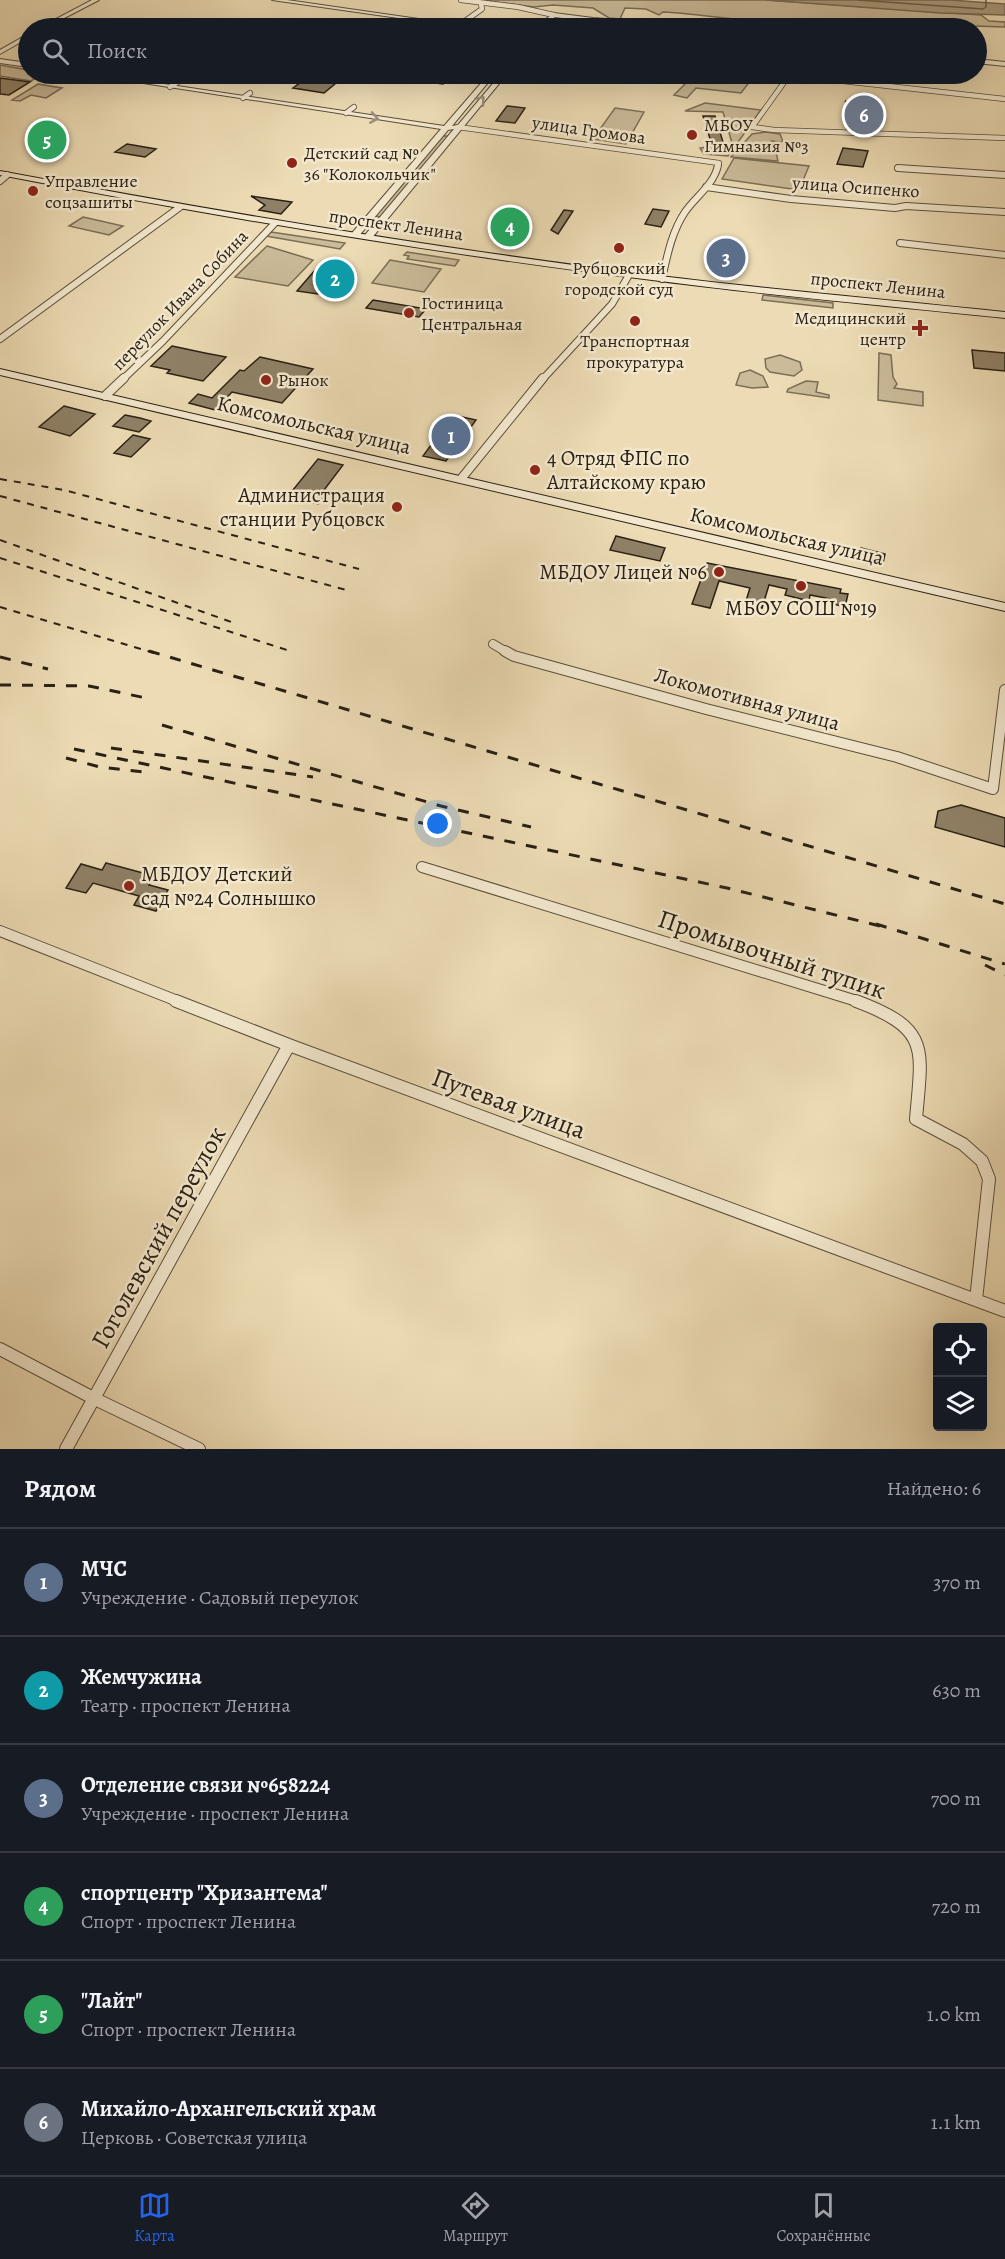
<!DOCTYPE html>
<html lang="ru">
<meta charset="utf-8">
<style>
body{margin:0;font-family:Alegreya,serif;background:#20242c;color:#f1f3f6}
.controls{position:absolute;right:18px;bottom:18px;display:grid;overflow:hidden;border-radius:6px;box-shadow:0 6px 24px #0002}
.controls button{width:54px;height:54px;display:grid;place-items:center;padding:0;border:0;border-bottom:2px solid #363941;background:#171b24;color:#f1f3f6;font:30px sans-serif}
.you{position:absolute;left:438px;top:824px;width:21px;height:21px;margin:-15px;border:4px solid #fff;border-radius:50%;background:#1a73e8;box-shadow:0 0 0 9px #1a73e833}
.badge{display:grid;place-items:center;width:39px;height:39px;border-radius:50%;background:#2563eb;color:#fff;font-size:20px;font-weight:700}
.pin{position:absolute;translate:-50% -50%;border:3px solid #fff;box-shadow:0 2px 6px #0006}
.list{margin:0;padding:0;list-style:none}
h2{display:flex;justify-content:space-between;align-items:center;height:78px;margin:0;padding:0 24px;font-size:26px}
h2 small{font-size:20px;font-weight:400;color:#9ea1a6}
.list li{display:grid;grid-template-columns:39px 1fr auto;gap:18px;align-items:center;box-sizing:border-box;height:108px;padding:0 24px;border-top:2px solid #363941}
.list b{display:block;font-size:22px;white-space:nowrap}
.list p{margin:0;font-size:20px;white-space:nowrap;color:#9ea1a6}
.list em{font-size:20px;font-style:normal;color:#9ea1a6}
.icon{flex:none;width:33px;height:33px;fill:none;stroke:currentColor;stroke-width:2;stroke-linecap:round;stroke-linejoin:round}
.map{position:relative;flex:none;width:1005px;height:1449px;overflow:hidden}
.search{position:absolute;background:#171b24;box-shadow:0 6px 24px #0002;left:18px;right:18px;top:18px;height:66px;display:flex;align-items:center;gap:15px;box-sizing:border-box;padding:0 21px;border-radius:33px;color:#9ea1a6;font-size:22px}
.sheet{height:726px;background:#171b24}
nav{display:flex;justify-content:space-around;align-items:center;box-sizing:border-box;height:84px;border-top:2px solid #363941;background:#171b24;font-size:16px;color:#9ea1a6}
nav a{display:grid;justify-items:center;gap:3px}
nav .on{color:#2563eb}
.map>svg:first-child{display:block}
.green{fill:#cbbb99;stroke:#7a6e56;stroke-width:1.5}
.water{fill:#aa9b7e;stroke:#776a54;stroke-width:1.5}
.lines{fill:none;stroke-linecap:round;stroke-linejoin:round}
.shore{stroke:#6a5e49;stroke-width:1.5}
.building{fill:#8f8167;stroke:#2a2014;stroke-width:1.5}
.minor-far4-casing{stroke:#5a4f3c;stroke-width:6}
.minor-far3-casing{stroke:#5a4f3c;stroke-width:8}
.minor-far2-casing{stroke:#5a4f3c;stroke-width:10}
.minor-far1-casing{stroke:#5a4f3c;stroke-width:12}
.minor-casing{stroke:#5a4f3c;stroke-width:14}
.tertiary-casing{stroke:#5a4f3c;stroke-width:2}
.secondary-casing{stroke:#2a2014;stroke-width:2}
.minor-far4{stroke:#f3e8ce;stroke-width:4.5}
.minor-far3{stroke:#f3e8ce;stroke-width:6}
.minor-far2{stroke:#f3e8ce;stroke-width:8}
.minor-far1{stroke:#f3e8ce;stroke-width:10}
.minor{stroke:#f3e8ce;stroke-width:12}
.tertiary{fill:#f3e8ce;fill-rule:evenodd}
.secondary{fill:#f3e8ce;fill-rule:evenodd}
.rail-far1{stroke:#2a2014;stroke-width:2;stroke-dasharray:7 7;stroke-linecap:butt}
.rail{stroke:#2a2014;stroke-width:3;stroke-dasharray:11 11;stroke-linecap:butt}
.oneway{stroke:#998e7a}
.poi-dot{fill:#8f2418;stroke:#f3e8ce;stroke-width:2}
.labels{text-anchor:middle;stroke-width:5;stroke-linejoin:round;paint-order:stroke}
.far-poi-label{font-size:18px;fill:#2a2014;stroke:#f3e8ce;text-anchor:start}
.far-street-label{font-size:18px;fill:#2a2014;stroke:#f3e8ce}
.street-label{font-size:21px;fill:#2a2014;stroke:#f3e8ce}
.poi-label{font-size:21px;fill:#2a2014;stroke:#f3e8ce;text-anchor:start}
.near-street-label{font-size:26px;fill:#2a2014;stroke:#f3e8ce}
</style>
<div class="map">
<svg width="1005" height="1449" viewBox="0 0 1005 1449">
<rect width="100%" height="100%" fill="#ecdbb4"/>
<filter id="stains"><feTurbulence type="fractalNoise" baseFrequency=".00333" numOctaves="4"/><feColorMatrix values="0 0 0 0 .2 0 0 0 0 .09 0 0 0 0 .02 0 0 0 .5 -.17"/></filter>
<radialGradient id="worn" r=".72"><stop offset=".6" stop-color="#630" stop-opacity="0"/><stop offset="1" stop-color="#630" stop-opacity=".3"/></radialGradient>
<path class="green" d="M 479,0 L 766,0 L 981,15 L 989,21 L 1005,22 L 1005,27 L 973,26 L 935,20 L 926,21 L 922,28 C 869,28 817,27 764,22 C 730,19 697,14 663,12 L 659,15 L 646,9 L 625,8 L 620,19 L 609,18 L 593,8 L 553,5 L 534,7 Z
M 0,65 L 28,70 L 28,74 L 43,74 L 31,81 L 0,76 Z
M 695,74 L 719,74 L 751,80 L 741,93 L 696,88 L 687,98 L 674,95 Z
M 38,84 L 62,88 L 46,98 L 31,95 L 20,101 L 12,100 Z
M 705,103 L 761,110 L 728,156 L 704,154 L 700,148 L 732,143 L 723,112 L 685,111 Z
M 615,108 L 644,112 L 626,144 L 593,139 Z
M 766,132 L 780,134 L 783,142 L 771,141 L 769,144 L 776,152 L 778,161 L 731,157 L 752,134 Z
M 443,136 L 449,136 L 381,217 L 375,216 Z
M 734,158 L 809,166 L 799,190 L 722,179 Z
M 83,217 L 123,226 L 109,235 L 69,226 Z
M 271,232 L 345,243 L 340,249 L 266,236 Z
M 267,246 L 313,260 L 288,286 L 235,277 Z
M 407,252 L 459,260 L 455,266 L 407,259 L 409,256 L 404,255 Z
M 390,260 L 441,269 L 424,292 L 372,283 Z
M 763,295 L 833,303 L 833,308 L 762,300 Z
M 879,353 L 891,355 L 893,377 L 897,384 L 894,388 L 923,392 L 923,406 L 878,400 Z
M 780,355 L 800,362 L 802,370 L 794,376 L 770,372 L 766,368 L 765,359 Z
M 750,370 L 763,376 L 768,387 L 752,388 L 736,385 L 740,373 Z
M 806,381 L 818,382 L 816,392 L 829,395 L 829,398 L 787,392 L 788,389 Z"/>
<path class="water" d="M 766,0 L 950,0 L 1005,4 L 1005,15 L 940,13 Z"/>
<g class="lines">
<path class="shore" d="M 858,0 L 983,9 L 986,7 L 986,0"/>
</g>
<path class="building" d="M 312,74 L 347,74 L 324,93 L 293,88 Z
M 436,74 L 453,74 L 443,84 L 427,82 Z
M 0,78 L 30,82 L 9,95 L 0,94 Z
M 845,101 L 870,109 L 878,118 L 862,119 Z
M 507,106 L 525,108 L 515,123 L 496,121 Z
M 703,116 L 715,116 L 723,142 L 711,142 Z
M 127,144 L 156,149 L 145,157 L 115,152 Z
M 843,148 L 868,151 L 863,167 L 837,164 Z
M 251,196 L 292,202 L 281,214 L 259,210 L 265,205 Z
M 653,209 L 669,211 L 661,227 L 645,224 Z
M 564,210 L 573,211 L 558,234 L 551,230 Z
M 322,262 L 348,266 L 325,295 L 297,291 Z
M 373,300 L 426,309 L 419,317 L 366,308 Z
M 172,346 L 205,353 L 226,357 L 203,381 L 167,373 L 170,370 L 151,366 Z
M 972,350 L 1005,353 L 1005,371 L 974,368 Z
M 260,357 L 313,369 L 282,403 L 232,392 L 215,410 L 189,403 L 198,394 L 212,398 L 240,370 L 244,371 Z
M 64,406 L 95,414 L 70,436 L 39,427 Z
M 125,415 L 140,418 L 151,421 L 139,432 L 113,426 Z
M 453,415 L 476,420 L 446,461 L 423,456 Z
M 133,435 L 150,439 L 131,457 L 114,453 Z
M 318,459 L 343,465 L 324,490 L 329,491 L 318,504 L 288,496 Z
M 616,536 L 665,548 L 660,561 L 610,550 Z
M 861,548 L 885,554 L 883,563 L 858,557 Z
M 707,563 L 841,589 L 840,593 L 848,594 L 845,607 L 830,603 L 831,599 L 810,595 L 809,601 L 785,595 L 787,589 L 769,585 L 762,608 L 745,604 L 750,588 L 719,581 L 710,608 L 692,604 Z
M 961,805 L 1005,818 L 1005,847 L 935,827 L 938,811 Z
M 106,863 L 154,876 L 149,885 L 168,890 L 156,911 L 134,905 L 139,896 L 93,883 L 86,893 L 66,888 L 81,864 L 102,870 Z"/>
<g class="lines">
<g class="minor-far4-casing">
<path id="minor-far4" d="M 461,0 L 518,7 L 554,15
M 458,26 L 482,9 L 481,4
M 790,74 L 752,127 L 774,130 L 1005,138
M 789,75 L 1005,99
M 170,87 L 178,82
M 243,98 L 250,93
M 346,113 L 354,107
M 458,127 L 719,163 L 718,167"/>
</g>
<g class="minor-far3-casing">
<path id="minor-far3" d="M 898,168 L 1005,175
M 0,181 L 7,175
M 706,187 L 791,199 L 895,208 L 906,206 L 1005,212
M 900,243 L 1005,255
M 662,279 C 667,256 672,231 685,212 C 696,196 714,185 718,165
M 0,339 L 180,207
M 122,380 L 163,341 L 275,223
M 542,380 L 612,304 L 629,275"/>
</g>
<g class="minor-far2-casing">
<path id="minor-far2" d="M 105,396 L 124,378
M 461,479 L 543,378
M 493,644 L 508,653"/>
</g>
<g class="minor-far1-casing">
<path id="minor-far1" d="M 505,651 L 514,656 L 706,709 L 897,757 L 993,789 L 1005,690
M 422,867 L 860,1002
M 0,931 L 180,1002"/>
</g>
<g class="minor-casing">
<path id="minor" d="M 176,1001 L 289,1045 L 1005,1311
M 856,1001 C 931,1029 922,1048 916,1119 L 963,1144 L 982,1161 L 989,1179 L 976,1300
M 0,1349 L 95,1399 L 199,1449
M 66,1449 L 289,1045"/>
</g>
<g class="tertiary-casing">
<path id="tertiary" d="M 92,0 L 99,0 L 45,28 L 39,28 Z
M 272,0 L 287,0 L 481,28 L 469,28 Z
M 554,13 L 593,18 L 727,28 L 704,28 L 593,22 L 555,17 L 539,28 L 534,28 Z
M 28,34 L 28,38 L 0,54 L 0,50 Z
M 0,59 L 28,63 L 28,67 L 0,63 Z
M 976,59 L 1005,62 L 1005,66 L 976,63 Z
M 85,74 L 97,74 L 444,126 L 489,74 L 495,74 L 452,126 L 458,125 L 501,74 L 507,74 L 371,239 L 365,239 L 365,235 L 454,129 L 448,130 L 358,237 L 352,237 L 352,233 L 441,129 Z"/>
</g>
<g class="secondary-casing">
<path id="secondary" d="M 0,171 C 219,212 439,249 660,276 C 775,290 890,300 1005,312 L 1005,318 C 890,306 775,296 660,281 C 439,254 219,217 0,175 Z
M 0,369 L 1005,603 L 1005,611 L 0,375 Z"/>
</g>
<use href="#minor-far4" class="minor-far4"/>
<use href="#minor-far3" class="minor-far3"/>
<use href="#minor-far2" class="minor-far2"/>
<use href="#minor-far1" class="minor-far1"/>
<use href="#minor" class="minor"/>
<use href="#tertiary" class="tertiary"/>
<use href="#secondary" class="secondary"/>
<path class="rail-far1" d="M 0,479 L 64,490 L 359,569
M 0,496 L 350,591
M 0,540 L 237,624
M 0,558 L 287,650
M 0,607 L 154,653"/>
<path class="rail" d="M 149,651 L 1005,904
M 0,657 L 48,669
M 0,685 L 89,686 L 146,698
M 162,725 L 441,806 L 531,827
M 111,748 L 313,777
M 74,749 L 727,888 L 884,927
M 66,758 L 100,767 L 152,773
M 876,924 L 1005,964
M 985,965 L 1005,975"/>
</g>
<defs><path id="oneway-chevron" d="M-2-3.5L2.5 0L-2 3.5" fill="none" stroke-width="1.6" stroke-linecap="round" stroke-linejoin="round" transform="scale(1.5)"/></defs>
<g class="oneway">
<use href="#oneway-chevron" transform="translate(481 100) rotate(-49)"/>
<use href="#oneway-chevron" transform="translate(374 118) rotate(9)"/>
</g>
<g class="poi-dot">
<circle cx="692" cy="135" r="6"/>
<circle cx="292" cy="163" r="6"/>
<circle cx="33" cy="191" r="6"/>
<circle cx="619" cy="248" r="6"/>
<circle cx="409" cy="313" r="6"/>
<circle cx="635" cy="321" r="6"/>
<path d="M917 319h6v6h6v6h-6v6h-6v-6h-6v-6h6z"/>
<circle cx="266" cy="380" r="6"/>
<circle cx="535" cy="470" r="6"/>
<circle cx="397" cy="507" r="6"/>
<circle cx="719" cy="572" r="6"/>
<circle cx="801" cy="586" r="6"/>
<circle cx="129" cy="886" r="6"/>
</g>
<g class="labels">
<g class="far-poi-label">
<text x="704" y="131">МБОУ<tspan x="704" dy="21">Гимназия №3</tspan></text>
<text x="304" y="159">Детский сад №<tspan x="304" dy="21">36 "Колокольчик"</tspan></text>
<text x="45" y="187">Управление<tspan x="45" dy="21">соцзашиты</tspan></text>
<text x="619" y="274" text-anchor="middle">Рубцовский<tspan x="619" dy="21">городской суд</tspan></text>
<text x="421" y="309">Гостиница<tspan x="421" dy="21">Центральная</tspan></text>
<text x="906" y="324" text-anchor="end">Медицинский<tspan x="906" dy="21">центр</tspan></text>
<text x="635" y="347" text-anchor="middle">Транспортная<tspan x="635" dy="21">прокуратура</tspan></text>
<text x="278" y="386">Рынок</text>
</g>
<g class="far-street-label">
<text transform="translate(589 130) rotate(8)" y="6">улица Громова</text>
<text transform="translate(856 187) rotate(4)" y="6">улица Осипенко</text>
<text transform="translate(396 225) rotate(8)" y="6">проспект Ленина</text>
<text transform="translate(878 285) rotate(6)" y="6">проспект Ленина</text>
<text transform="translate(180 300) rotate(-46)" y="6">переулок Ивана Собина</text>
</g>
<g class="street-label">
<text transform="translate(314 425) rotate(13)" y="7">Комсомольская улица</text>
<text transform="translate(787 536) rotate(13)" y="7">Комсомольская улица</text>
<text transform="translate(747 699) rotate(15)" y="7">Локомотивная улица</text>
</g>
<g class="poi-label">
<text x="547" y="465">4 Отряд ФПС по<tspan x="547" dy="24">Алтайскому краю</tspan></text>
<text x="385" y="502" text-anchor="end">Администрация<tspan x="385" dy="24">станции Рубцовск</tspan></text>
<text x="707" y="579" text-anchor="end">МБДОУ Лицей №6</text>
<text x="801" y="615" text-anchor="middle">МБОУ СОШ №19</text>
<text x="141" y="881">МБДОУ Детский<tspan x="141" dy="24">сад №24 Солнышко</tspan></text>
</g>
<g class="near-street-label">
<text transform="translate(772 954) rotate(18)" y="9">Промывочный тупик</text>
<text transform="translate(509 1103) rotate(20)" y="9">Путевая улица</text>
<text transform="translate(158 1237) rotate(-61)" y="9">Гоголевский переулок</text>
</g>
</g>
<rect width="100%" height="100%" filter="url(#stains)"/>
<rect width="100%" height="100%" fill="url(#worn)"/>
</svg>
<div class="controls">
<button><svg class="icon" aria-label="locate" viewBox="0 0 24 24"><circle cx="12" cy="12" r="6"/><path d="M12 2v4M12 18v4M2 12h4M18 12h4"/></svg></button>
<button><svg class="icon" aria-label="layers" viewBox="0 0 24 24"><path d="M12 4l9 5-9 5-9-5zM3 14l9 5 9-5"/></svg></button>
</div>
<div class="you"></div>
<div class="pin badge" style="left:451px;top:436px;background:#5c6f8a">1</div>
<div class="pin badge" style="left:335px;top:279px;background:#0f9aa8">2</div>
<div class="pin badge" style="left:726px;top:258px;background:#5c6f8a">3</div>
<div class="pin badge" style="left:510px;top:227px;background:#2e9e5b">4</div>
<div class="pin badge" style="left:47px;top:140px;background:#2e9e5b">5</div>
<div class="pin badge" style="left:864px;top:115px;background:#6b7280">6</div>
<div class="search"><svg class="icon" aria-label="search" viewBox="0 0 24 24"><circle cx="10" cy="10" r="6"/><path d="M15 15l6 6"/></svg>Поиск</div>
</div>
<section class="sheet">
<h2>Рядом<small>Найдено: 6</small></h2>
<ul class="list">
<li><span class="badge" style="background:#5c6f8a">1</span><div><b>МЧС</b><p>Учреждение · Садовый переулок</p></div><em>370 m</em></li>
<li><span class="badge" style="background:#0f9aa8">2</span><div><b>Жемчужина</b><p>Театр · проспект Ленина</p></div><em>630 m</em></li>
<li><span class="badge" style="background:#5c6f8a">3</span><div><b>Отделение связи №658224</b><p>Учреждение · проспект Ленина</p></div><em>700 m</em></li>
<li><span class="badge" style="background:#2e9e5b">4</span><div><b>спортцентр &quot;Хризантема&quot;</b><p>Спорт · проспект Ленина</p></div><em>720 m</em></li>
<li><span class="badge" style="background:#2e9e5b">5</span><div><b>&quot;Лайт&quot;</b><p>Спорт · проспект Ленина</p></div><em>1.0 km</em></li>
<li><span class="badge" style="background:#6b7280">6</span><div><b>Михайло-Архангельский храм</b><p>Церковь · Советская улица</p></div><em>1.1 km</em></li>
</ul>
</section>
<nav>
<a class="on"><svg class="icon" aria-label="map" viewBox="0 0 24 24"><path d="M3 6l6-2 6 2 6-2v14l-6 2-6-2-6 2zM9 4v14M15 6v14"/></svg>Карта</a>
<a><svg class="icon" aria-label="directions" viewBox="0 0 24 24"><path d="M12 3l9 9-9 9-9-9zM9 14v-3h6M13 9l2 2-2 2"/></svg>Маршрут</a>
<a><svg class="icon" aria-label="saved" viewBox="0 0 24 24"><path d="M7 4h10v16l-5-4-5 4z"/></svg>Сохранённые</a>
</nav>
